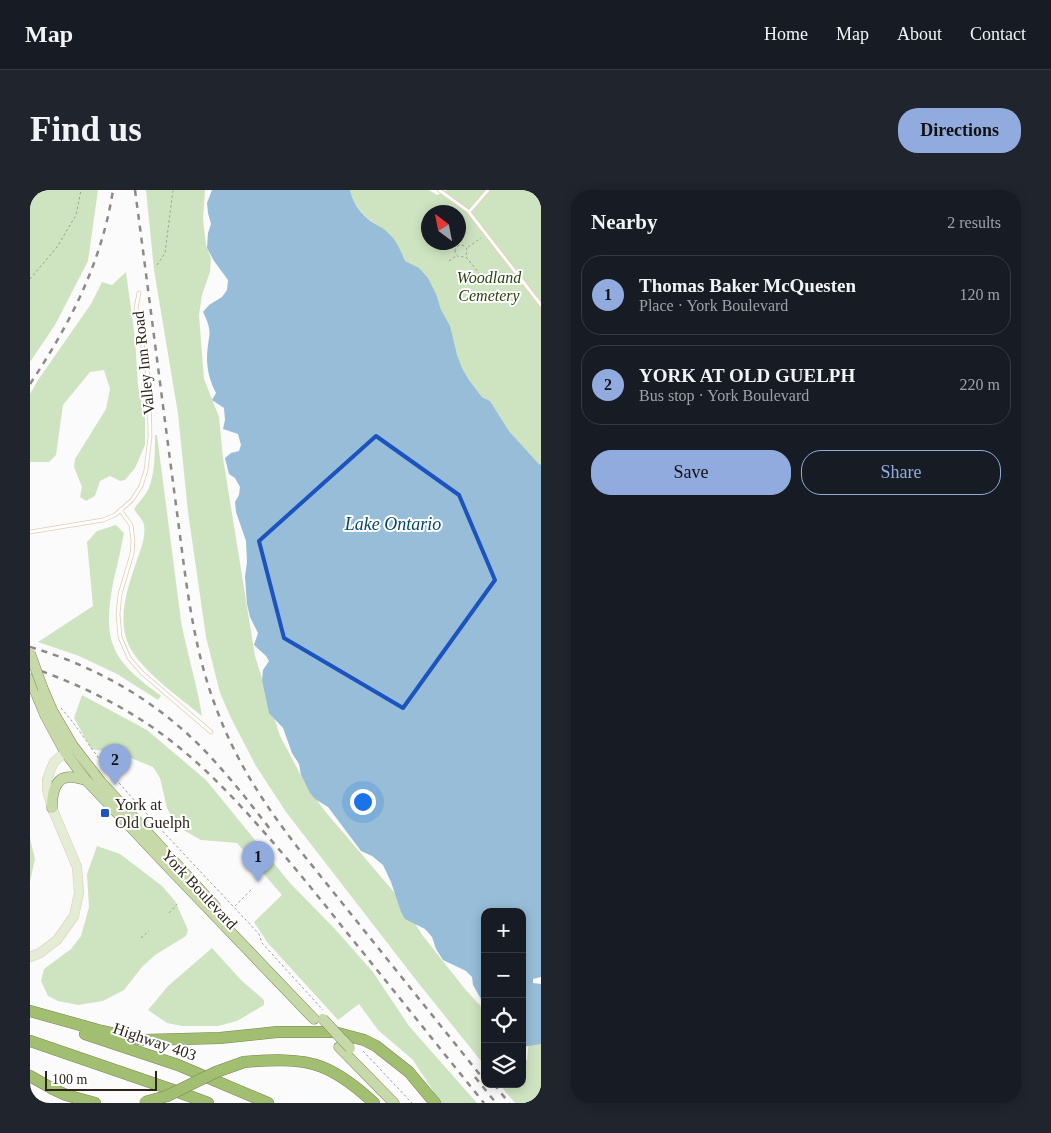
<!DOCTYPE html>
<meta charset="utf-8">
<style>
body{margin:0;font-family:Georgia,serif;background:#20242c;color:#f1f3f6}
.controls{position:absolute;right:15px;bottom:15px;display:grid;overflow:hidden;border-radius:10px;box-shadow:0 2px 12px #0003}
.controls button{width:45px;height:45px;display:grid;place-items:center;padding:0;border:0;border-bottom:1px solid #363941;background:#171b24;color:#f1f3f6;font:25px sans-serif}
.compass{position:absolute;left:391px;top:15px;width:45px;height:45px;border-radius:50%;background:#171b24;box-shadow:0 2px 12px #0003;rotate:328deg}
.scale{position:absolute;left:15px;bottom:12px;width:112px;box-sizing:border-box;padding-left:5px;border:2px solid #2e241a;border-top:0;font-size:14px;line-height:18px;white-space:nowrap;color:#2e241a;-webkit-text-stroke:4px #fff;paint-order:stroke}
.you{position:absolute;left:332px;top:611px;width:18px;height:18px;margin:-12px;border:4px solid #fff;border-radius:50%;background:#1a73e8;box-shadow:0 0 0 8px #1a73e833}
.badge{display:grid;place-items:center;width:32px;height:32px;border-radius:50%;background:#91abde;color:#111;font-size:16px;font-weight:700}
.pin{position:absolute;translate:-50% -41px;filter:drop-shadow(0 1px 2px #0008)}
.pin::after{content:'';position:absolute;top:26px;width:18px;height:15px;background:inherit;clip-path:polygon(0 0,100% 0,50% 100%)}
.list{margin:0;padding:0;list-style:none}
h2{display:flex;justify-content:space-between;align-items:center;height:65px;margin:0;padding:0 20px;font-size:21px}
h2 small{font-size:16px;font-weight:400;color:#9ea1a6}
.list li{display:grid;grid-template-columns:32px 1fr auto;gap:15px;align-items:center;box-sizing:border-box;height:80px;margin:0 10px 10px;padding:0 10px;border:1px solid #363941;border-radius:20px}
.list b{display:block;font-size:19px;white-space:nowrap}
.list p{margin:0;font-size:16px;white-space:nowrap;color:#9ea1a6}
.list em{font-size:16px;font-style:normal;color:#9ea1a6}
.actions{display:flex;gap:10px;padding:15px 20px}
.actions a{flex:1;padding:11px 0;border:1px solid #91abde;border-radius:20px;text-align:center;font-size:18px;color:#91abde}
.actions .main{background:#91abde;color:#111}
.icon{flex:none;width:28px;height:28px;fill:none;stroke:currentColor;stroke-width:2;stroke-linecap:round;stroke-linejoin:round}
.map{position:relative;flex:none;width:511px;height:913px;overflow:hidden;border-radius:20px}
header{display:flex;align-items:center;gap:30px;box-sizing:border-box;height:70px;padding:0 25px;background:#171b24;border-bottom:1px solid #363941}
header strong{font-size:24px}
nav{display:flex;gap:28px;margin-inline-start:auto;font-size:18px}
.intro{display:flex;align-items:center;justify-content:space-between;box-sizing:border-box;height:120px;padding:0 30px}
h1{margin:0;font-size:35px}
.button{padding:12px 22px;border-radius:20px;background:#91abde;color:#111;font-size:18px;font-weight:700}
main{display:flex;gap:30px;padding:0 30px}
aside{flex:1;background:#171b24;border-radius:20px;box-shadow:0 2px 12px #0003}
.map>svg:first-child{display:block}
.green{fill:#cee4c1;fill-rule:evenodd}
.water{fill:#97bdd8}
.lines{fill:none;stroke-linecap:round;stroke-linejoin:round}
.lane-casing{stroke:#e5cab1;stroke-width:4.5}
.secondary-casing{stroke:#e5cab1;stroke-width:10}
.primary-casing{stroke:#798852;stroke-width:11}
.highway-casing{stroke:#798852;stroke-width:12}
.path{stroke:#a19c98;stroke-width:1;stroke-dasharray:2.5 2.5;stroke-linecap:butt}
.lane{stroke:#fff;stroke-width:3}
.secondary{stroke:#e3ecd4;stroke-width:9}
.primary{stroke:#c7d8a9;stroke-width:10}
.highway{stroke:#a2be70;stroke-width:11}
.rail{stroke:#8e8984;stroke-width:2.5;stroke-dasharray:6 6;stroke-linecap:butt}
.primary-bridge-casing{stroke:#798852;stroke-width:11;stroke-linecap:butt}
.highway-bridge-casing{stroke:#798852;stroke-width:12;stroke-linecap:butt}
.primary-bridge{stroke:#c7d8a9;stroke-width:10}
.highway-bridge{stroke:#a2be70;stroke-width:11}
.marked{fill:none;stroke:#1b53c0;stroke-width:4;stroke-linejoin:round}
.poi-dot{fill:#1b53c0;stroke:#fff;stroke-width:2}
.labels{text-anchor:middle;stroke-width:4;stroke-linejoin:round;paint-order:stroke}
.park-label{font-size:16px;font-style:italic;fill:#27440f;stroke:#fff}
.street-label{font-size:16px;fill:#2e241a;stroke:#fff}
.poi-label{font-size:16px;fill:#2e241a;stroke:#fff;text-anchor:start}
.water-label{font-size:18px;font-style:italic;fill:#02486c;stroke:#fff}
</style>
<header>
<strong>Map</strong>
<nav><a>Home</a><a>Map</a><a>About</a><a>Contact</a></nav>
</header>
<div class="intro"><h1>Find us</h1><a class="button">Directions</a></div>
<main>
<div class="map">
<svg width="511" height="913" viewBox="0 0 511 913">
<rect width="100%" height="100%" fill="#fbfbfb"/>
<path class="green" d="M 0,0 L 68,0 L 58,71 L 25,135 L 0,172 Z
M 116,0 L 175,0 L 173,29 L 176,55 L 181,68 L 180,82 L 172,105 L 169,125 L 174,189 L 189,227 L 193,268 L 225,466 L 250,546 L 275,593 L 294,620 L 369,708 L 393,746 L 435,799 L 455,821 L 455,876 L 386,790 L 256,622 L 226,576 L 201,528 L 190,503 L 176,447 L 158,322 L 148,224 L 124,80 Z
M 320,0 L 399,0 L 407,5 L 417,0 L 511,0 L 511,275 L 508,273 L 479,241 L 460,211 L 452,207 L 439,190 L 347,35 C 334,27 323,15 320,0 ZM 398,22 L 428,22 L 428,52 L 398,52 Z
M 96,82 L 105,148 L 108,196 L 115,229 L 115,255 L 105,278 L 95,290 L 90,291 L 80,286 L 70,291 L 65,306 L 56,311 L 50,307 L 52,297 L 44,277 L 45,269 L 76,219 L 80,199 L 74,180 L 60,182 L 33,215 L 26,265 L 19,272 L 0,272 L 0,204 L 8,190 L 61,114 L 72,92 L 82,95 Z
M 125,245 L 127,245 L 151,431 C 157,463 167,494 172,526 C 150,508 106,477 97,451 C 88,425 98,397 106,373 C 110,361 116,348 114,335 C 113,330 107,324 104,319 C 108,313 114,307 118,300 C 125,285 125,262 125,245 Z
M 86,335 L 94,343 C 91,358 88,373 84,388 C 79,416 73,445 91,470 C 100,483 118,496 131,506 L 128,510 L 87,484 L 49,466 L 8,452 L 63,416 L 57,352 L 67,341 Z
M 52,505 L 117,540 L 176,590 L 260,693 L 304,738 L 343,782 L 379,836 L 447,913 L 411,913 L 383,870 L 348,840 L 329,814 L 308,830 L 237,752 L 224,732 L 252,705 L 207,653 L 171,650 L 146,636 L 137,618 L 130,588 L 123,577 L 91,564 L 61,559 L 44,528 Z
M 0,648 L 5,669 L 0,692 Z
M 67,656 L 90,664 L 132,696 L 145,711 L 158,740 L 156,746 L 125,765 L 112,777 L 94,800 L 73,811 L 48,815 L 28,811 L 18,806 L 11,791 L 14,779 L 41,759 L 51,746 L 59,717 L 57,684 Z
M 182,758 L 212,791 L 234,810 L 234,815 L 207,831 L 188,836 L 152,836 L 137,833 L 118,820 L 138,796 Z
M 511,844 L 511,913 L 485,913 L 469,894 L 492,894 L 492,863 L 497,871 L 499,850 Z"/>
<path class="water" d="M 182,0 L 320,0 C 323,14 331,24 342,32 C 346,35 352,37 356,41 C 366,49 370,59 375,71 L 389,78 L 398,88 L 406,104 L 411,120 L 420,136 L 427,165 L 432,178 L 439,190 L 452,207 L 460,211 L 479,241 L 508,273 L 511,275 L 511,787 L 503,789 L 503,793 L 511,794 L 511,854 L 492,857 L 492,722 L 455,722 L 455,816 L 443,795 L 442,787 L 436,781 L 413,770 L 406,759 L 402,747 L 395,739 L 375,729 L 371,722 L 361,692 L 353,675 L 342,666 L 331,661 L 298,617 L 285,609 L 280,603 L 271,585 L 269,574 L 262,563 L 253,538 L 239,523 L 232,490 L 233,480 L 239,471 L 236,466 L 224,455 L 228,443 L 220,427 L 217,414 L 215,387 L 217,372 L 216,351 L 206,322 L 205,312 L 209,305 L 210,297 L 205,288 L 199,284 L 195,268 L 201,263 L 209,261 L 211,255 L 208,244 L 193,239 L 195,230 L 194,218 L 182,210 L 186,203 C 180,192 177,180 177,168 C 177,161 178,155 179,148 C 181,139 177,130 173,122 L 179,115 L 192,107 L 197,100 L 198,90 L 184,71 L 177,58 L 178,43 L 181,34 L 178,23 L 177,13 Z"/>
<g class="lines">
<g class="lane-casing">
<path id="lane" d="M 409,0 L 438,21 L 511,115
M 439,22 L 458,0
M 90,320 L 101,335 L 103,351 L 102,364 L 90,404 L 88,424 L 90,447 L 99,468 L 112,483 L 181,542
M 0,342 L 73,330 L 85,325 L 102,310 L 111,296 L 116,280 L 120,247 L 119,192 L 106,118 L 109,103"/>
</g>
<g class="secondary-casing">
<path id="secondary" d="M 0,767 L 10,763 L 27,750 L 44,726 L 49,703 L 47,677 L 22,618 L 17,600 L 17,590 L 20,581 L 24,572 L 40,558"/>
</g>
<g class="primary-casing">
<path id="primary" d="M 0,489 L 15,525 L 35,562 L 56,590 L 143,682 L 284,829
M 13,499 L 22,520 L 43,556 L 71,592 L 185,716
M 22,618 C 22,606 24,587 40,587 C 46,587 51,589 56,590
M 309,857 L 364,913"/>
</g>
<g class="highway-casing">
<path id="highway" d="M 0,821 L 68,840 L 114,850 L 190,848 L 247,842 L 304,842 L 334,850 L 346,856 L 379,882 L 405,913
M 55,844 L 148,875 L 238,913
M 0,851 L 140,899 L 178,913
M 214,872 C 238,870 270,868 292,877 C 310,884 330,900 344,913
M 0,886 L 23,899 L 36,905 L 65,913"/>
</g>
<path class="path" d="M425 61a6 6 0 1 1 12 0a6 6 0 1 1-12 0Z
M 438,57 L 451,48
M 436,67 L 449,83
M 419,71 L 426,66
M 127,75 L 135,63 L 143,0
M 0,89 L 27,57 L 46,25 L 51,0
M 31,518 C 48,537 61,559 77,579 C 126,636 178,689 229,744 L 232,753 L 293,820
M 205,716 L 223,698
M 139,723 L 148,713
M 111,748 L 119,741
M 333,861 L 382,913"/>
<use href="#lane" class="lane"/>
<use href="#secondary" class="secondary"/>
<use href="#primary" class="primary"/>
<use href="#highway" class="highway"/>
<path class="rail" d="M 105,0 C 119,105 132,210 146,315 C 155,381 161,451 185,515 C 205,570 232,611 268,658 L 455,891
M 0,194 C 40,134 72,72 83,0
M 0,457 C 72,478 137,517 187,574 C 206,595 223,617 240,639
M 0,477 C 43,492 84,511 122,537 C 170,570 209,613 247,657 C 270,684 292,711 314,739 C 361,797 407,855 454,913
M 445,887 L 466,913
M 464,894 L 479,913"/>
<g class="primary-bridge-casing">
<path id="primary-bridge" d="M 0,463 L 13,499
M 293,829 L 320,858"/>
</g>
<g class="highway-bridge-casing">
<path id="highway-bridge" d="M 115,912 L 137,906 L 186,882 L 214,872"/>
</g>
<use href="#primary-bridge" class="primary-bridge"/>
<use href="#highway-bridge" class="highway-bridge"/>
</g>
<path class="marked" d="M 346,246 L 429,305 L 465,390 L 373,518 L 254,448 L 229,351 Z"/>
<rect class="poi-dot" x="70" y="618" width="10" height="10" rx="2.5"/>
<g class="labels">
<g class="park-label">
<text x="459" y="93">Woodland<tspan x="459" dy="18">Cemetery</tspan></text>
</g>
<g class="street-label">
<text transform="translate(113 173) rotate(-96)" y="6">Valley Inn Road</text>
<text transform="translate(170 699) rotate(47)" y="6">York Boulevard</text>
<text transform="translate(125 851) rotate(19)" y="6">Highway 403</text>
</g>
<g class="poi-label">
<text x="85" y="620">York at<tspan x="85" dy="18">Old Guelph</tspan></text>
</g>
<g class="water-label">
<text x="363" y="340">Lake Ontario</text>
</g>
</g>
</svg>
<div class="controls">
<button>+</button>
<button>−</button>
<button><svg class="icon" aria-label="locate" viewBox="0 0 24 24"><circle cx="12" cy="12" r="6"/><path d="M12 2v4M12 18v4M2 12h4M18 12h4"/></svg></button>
<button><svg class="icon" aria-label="layers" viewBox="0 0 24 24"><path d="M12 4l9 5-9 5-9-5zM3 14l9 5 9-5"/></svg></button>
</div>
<svg class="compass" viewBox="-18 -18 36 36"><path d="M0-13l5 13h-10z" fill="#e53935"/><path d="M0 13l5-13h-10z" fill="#9ea1a6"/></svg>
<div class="scale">100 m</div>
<div class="you"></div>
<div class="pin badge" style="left:228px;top:692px">1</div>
<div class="pin badge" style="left:85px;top:595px">2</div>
</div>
<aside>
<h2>Nearby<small>2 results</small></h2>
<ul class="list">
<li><span class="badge">1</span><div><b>Thomas Baker McQuesten</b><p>Place · York Boulevard</p></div><em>120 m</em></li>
<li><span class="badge">2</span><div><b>YORK AT OLD GUELPH</b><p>Bus stop · York Boulevard</p></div><em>220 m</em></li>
</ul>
<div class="actions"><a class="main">Save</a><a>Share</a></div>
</aside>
</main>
